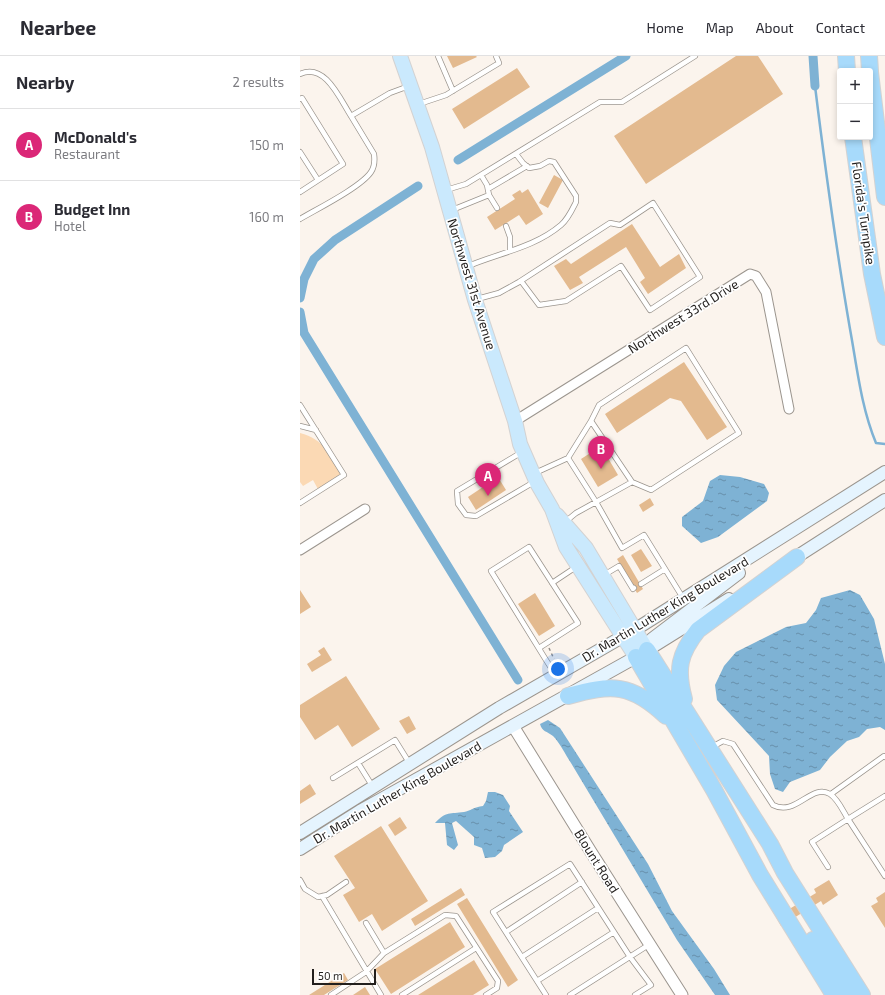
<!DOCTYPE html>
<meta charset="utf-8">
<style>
body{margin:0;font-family:"Exo 2",sans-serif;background:#f7f7f7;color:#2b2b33}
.controls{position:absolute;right:12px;top:12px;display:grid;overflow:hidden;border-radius:4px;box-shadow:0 2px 6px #0003}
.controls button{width:36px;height:36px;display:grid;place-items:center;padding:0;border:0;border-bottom:1px solid #e1e1e2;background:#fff;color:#2b2b33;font:20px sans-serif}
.scale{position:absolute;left:12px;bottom:10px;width:64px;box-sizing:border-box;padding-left:4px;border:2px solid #221f1d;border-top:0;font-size:11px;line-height:14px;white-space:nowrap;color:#221f1d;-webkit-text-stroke:3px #fff;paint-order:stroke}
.you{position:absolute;left:258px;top:613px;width:14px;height:14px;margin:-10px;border:3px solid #fff;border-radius:50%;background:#1a73e8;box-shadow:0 0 0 6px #1a73e833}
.badge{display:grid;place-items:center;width:26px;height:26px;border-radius:50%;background:#db2777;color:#fff;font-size:13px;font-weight:700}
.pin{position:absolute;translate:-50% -33px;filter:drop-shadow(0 1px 2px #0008)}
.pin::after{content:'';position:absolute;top:21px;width:14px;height:12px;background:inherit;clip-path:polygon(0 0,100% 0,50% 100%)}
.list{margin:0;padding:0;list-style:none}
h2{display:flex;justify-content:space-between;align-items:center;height:52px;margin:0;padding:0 16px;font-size:17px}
h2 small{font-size:13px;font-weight:400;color:#7c7c81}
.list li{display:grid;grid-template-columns:26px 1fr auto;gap:12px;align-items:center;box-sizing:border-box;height:72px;padding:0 16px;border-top:1px solid #e1e1e2}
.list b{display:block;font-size:15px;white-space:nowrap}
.list p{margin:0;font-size:13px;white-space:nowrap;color:#7c7c81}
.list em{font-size:13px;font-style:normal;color:#7c7c81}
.map{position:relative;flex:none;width:585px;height:939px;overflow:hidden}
header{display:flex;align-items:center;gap:24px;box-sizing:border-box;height:56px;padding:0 20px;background:#fff;border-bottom:1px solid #e1e1e2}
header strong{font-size:19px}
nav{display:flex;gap:22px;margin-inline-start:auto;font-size:14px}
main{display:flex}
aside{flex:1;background:#fff}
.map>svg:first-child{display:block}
.park{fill:#fbd9b4}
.water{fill:url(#water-ripples)}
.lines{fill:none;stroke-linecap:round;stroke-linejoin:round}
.stream{stroke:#7eb2d4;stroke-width:2.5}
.canal{stroke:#7eb2d4;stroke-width:9}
.building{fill:#e3ba8f}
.service-casing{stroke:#9b958e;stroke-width:6}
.minor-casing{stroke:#9b958e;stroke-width:11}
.tertiary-casing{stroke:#9b958e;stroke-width:13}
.secondary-casing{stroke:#9b958e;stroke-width:14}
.primary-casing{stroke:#d3d2d2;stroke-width:16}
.motorway-casing{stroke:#d3d2d2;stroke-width:18}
.path{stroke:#95908b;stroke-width:1.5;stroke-dasharray:3 3;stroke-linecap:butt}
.service{stroke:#fff;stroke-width:4.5}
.minor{stroke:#fff;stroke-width:9}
.tertiary{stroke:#fff;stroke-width:11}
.secondary{stroke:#e5f4fe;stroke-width:12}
.primary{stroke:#cae9fd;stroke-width:14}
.motorway{stroke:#a7dafb;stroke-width:16}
.labels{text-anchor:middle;stroke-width:3.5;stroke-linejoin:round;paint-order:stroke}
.street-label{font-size:13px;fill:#221f1d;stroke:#fff}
</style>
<header>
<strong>Nearbee</strong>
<nav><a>Home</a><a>Map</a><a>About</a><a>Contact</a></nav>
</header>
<main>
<aside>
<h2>Nearby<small>2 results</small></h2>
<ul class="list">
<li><span class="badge">A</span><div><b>McDonald's</b><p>Restaurant</p></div><em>150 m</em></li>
<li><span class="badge">B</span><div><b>Budget Inn</b><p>Hotel</p></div><em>160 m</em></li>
</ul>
</aside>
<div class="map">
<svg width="585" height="939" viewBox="0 0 585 939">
<defs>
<pattern id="water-ripples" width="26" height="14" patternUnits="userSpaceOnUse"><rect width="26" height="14" fill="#7eb2d4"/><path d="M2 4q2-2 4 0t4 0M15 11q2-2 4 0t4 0" fill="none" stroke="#6790ab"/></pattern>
</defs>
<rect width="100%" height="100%" fill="#fbf4ed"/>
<path class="park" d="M 0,377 C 24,383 31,400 44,419 L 19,435 L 13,424 L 3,430 L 0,426 Z"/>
<path class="water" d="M 420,419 L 440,421 L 464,428 L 469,437 L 467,445 L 418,481 L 401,487 L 382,470 L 382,461 L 403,445 L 410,425 Z
M 550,534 L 560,539 L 574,563 L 585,608 L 585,674 L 580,671 L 567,673 L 559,681 L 547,685 L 530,701 L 520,714 L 490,726 L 483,736 L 475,733 L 470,718 L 469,700 L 417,644 L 415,629 L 424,610 L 436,596 L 486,571 L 506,567 L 516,554 L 521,542 Z
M 248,664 L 260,672 L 348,808 L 372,855 L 414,913 L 430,939 L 415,939 L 377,884 L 271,707 C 265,698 260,687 253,680 C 247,675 242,676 240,668 Z
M 188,736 L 195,736 L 203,739 L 210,750 L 209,755 L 223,776 L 204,789 L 202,795 L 195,801 L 185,802 L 182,792 L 174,789 L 174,781 L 156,765 L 152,767 L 158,789 L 154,794 L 147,789 L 145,767 L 135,767 C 146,755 150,758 164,756 C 170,755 174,751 183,750 L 186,745 Z"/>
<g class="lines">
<path class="stream" d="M 515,30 C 525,111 536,192 550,273 C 557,311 561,351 576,387 L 585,388"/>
<path class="canal" d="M 513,0 L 515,30
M 158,104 L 326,0
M 0,242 L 4,223 L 14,203 L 35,184 L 118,130
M 0,256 L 4,277 L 218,624"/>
</g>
<path class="building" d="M 147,0 L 176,0 L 177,1 L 153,12 Z
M 436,0 L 458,0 L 483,38 L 346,128 L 314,80 Z
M 217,12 L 230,31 L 164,73 L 152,53 Z
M 254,119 L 263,124 L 248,152 L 239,147 Z
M 228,133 L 243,158 L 226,169 L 219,159 L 195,174 L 187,161 L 215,143 L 212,139 L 220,134 L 222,137 Z
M 332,168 L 360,211 L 379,198 L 386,212 L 348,238 L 340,226 L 345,222 L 326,191 L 279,221 L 283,227 L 270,234 L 254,210 L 266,203 L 271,208 Z
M 384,306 L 427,371 L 407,384 L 381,345 L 370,342 L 317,377 L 305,358 Z
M 301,390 L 318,419 L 298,431 L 281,403 Z
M 198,421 L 206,434 L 176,454 L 168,441 Z
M 350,442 L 354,449 L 343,456 L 339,449 Z
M 341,493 L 352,510 L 341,516 L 331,499 Z
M 323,499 L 343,533 L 337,537 L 317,503 Z
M 0,534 L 11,551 L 0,558 Z
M 235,537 L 255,570 L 239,580 L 218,548 Z
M 24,591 L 32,604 L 12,616 L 7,608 L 21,599 L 18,595 Z
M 46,620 L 80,673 L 52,691 L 38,669 L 15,684 L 0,661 L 0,649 Z
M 109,660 L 116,673 L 107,678 L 99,665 Z
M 10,728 L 16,738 L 0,748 L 0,735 Z
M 100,761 L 107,772 L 95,780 L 88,769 Z
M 81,770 L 128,845 L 82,875 L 72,858 L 59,866 L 43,839 L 55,832 L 34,800 Z
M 529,824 L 538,839 L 523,849 L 521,845 L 481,870 L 476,861 L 516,837 L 514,833 Z
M 161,832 L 165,839 L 115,870 L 111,863 Z
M 585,836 L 585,872 L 571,850 L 578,846 L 576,842 Z
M 167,842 L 218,924 L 208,931 L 157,848 Z
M 150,866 L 165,891 L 91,938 L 75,913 Z
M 174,904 L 189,929 L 173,939 L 118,939 Z
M 44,917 L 48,924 L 24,939 L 9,939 Z
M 65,931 L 70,939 L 53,939 Z"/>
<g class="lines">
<g class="service-casing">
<path id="service" d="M 138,0 L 153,35
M 0,18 C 25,6 40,43 51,60
M 0,43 L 2,42 L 43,108 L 0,136
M 119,48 L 146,39 L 199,7 L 196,0
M 0,96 L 18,124
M 188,133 L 227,110
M 146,134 L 166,128 L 300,46 L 322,46 L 395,0
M 189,139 L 197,152
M 152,154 L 189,139 L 187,129 L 181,119
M 0,163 C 17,153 61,131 71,116 C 75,110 75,105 74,98 L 51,60 L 90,37 L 109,30
M 206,170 L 210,181 L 210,195
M 166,211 C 198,197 234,192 261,169 C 268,163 272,154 276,146 L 276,140 L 254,106 L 249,105 L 240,110 L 229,112 L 223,107 L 216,98
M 177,243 L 199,237 L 219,226 L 310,167 L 320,169 L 353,147 L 400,221 L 350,254 L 321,210 L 266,245 L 239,249 L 221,225
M 0,349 L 44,419 L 0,447
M 0,370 L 16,374
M 222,396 L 157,435 L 158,448 L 166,459 L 176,460 L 234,426
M 268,402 L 291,365
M 235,417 L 268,402 L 296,446 L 332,426 L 291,365 L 299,349 L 386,292 L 439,377 L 351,434 L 332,426
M 265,466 L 276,457 L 296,446 L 322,492 L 344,479 L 383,542
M 304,519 L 319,510 L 333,533 L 334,532
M 252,527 L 276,511
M 341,528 L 365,513
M 239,592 L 278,567 L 229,491 L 191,515 L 246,604 L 255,618
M 412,691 L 423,685 L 433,688 L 473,749 C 496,761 511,727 530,738 C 538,743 543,755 548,763 L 512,786 L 528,811
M 58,707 L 73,731
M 33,722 L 95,684 L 110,708
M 531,738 L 584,700 L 585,701
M 585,740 L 548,763 L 585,820
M 0,824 L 5,833 L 18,841 L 27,839 L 46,826
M 22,840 L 81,939
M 66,867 L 84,897
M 206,876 L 282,826
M 222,901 L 298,852
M 237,925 L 314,876
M 31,939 L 66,916 L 84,897 L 145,859 L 156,860 L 198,925 L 197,932 L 186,939
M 102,939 L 176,892
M 246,939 L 193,856 L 270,808 L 330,901 L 351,929 L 335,939
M 270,939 L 350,888"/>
</g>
<g class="minor-casing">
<path id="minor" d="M 215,365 L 450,218 L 456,220 L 466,236 L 489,353
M 0,494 L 65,453"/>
</g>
<g class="tertiary-casing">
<path id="tertiary" d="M 213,670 L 291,796 L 382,939"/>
</g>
<g class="secondary-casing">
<path id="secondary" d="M 490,505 L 585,444
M 352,583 L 439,517
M 0,777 L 199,652 L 336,573 L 585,416
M 0,793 L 60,755 L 336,601 L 429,543"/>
</g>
<g class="primary-casing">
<path id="primary" d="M 100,0 L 132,91 L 175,244 L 215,365 L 220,388 L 237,427 L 252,453 L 266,491 L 336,601
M 257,459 L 286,492 L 347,594"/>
</g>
<g class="motorway-casing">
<path id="motorway" d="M 546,0 L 547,15
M 569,0 L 570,15
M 570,16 L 585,141
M 553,81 L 572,218 L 585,281
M 347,594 L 470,788 L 485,817 L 562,939
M 336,601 L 414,734 L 460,819 L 534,939
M 268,640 C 312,628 331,627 366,660
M 384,643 C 376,613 379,598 398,574 L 497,501
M 513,884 L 547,939"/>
</g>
<path class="path" d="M 249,592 L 254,603"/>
<use href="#service" class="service"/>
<use href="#minor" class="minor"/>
<use href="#tertiary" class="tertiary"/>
<use href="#secondary" class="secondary"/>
<use href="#primary" class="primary"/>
<use href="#motorway" class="motorway"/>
</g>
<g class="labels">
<g class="street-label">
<text transform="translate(564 157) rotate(82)" y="5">Florida's Turnpike</text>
<text transform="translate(172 228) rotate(73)" y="5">Northwest 31st Avenue</text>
<text transform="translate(383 260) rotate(-32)" y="5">Northwest 33rd Drive</text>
<text transform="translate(365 553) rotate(-31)" y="5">Dr. Martin Luther King Boulevard</text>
<text transform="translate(97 736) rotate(-30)" y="5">Dr. Martin Luther King Boulevard</text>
<text transform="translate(297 805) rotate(58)" y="5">Blount Road</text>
</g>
</g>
</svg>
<div class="controls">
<button>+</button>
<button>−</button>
</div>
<div class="scale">50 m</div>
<div class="you"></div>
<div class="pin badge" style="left:188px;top:440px">A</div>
<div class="pin badge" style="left:301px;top:413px">B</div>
</div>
</main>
